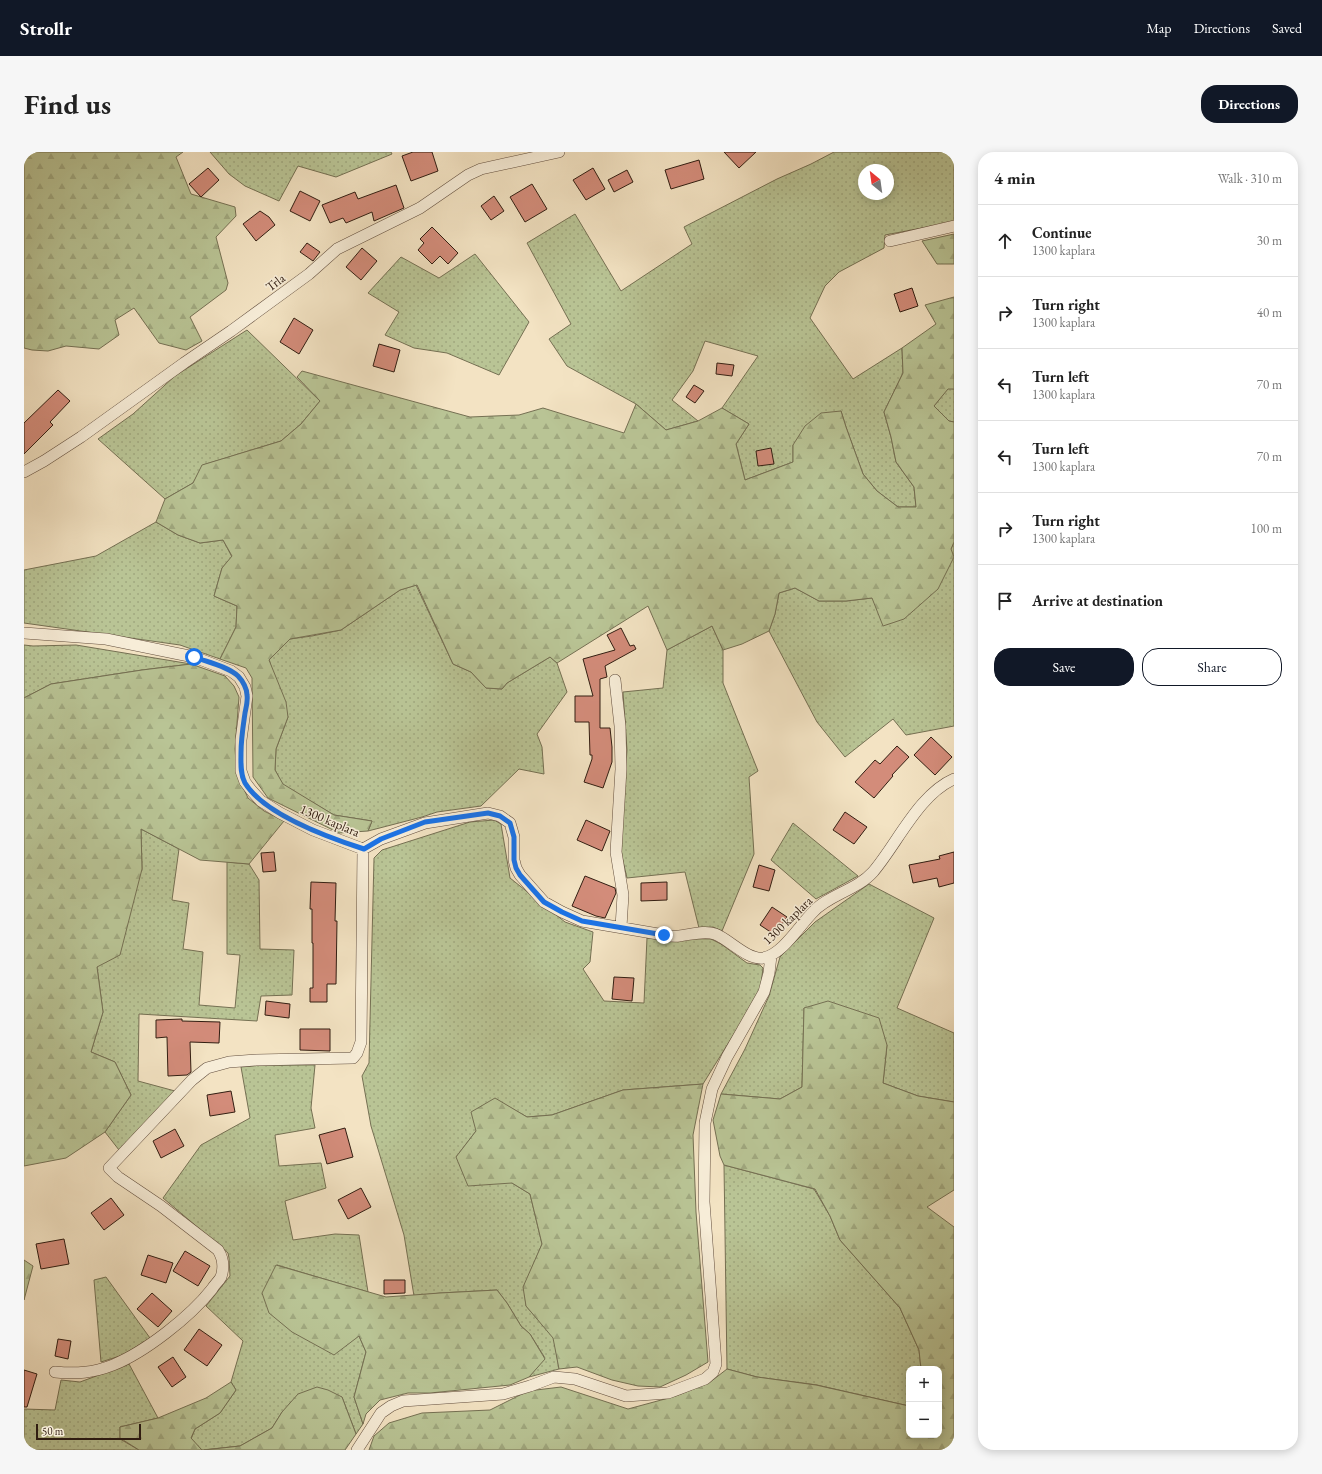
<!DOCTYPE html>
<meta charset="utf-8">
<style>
body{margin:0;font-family:"EB Garamond",serif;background:#f6f6f6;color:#222}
.controls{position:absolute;right:12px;bottom:12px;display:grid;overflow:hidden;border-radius:8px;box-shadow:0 2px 10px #0003}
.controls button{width:36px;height:36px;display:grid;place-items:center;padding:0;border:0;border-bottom:1px solid #e0e0e0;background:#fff;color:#222;font:20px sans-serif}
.compass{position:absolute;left:834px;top:12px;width:36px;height:36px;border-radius:50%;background:#fff;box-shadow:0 2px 10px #0003;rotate:331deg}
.scale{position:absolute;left:12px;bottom:10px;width:105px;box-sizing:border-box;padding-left:4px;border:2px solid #311d11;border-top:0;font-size:11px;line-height:14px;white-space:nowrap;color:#311d11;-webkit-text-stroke:3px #f7edd8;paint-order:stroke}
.stop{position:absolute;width:12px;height:12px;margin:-9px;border:3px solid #1a73e8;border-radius:50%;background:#fff}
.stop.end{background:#1a73e8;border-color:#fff;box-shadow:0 1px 4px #0008}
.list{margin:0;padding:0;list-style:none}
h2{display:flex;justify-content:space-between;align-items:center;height:52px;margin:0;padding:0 16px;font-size:17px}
h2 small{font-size:13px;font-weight:400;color:#767676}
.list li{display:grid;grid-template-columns:26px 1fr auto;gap:12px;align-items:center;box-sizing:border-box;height:72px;padding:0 16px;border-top:1px solid #e0e0e0}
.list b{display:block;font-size:15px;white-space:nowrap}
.list p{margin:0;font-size:13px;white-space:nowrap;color:#767676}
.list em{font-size:13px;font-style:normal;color:#767676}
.actions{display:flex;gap:8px;padding:12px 16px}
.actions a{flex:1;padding:9px 0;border:1px solid #111827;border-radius:16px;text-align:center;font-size:14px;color:#111827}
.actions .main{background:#111827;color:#fff}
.icon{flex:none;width:22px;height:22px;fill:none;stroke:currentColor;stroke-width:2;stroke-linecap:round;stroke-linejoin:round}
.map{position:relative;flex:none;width:930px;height:1298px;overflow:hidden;border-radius:16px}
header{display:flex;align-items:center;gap:24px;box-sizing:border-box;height:56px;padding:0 20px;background:#111827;color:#fff}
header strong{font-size:19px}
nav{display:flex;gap:22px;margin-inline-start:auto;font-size:14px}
.intro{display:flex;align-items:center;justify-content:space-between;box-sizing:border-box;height:96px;padding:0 24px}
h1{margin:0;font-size:28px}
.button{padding:10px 18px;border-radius:16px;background:#111827;color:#fff;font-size:14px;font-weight:700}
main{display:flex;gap:24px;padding:0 24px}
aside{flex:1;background:#fff;border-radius:16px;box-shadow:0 2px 10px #0003}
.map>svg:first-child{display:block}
.grass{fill:url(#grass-dots);stroke:#757053;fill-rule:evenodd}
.forest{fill:url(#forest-firs);stroke:#757053}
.building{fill:#d38c7a;stroke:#311d11}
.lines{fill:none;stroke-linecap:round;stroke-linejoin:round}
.minor-casing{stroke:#624e3e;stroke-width:12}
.minor{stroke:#f7edd8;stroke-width:11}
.route{stroke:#1a73e8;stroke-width:5}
.labels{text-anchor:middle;stroke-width:3;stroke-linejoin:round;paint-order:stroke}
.street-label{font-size:13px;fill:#311d11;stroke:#f7edd8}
</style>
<header>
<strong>Strollr</strong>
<nav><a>Map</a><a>Directions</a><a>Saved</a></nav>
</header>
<div class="intro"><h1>Find us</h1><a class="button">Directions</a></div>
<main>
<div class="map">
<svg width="930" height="1298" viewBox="0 0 930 1298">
<defs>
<pattern id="grass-dots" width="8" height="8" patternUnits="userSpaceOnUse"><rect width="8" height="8" fill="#b9c495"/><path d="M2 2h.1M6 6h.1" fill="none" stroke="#a0a87f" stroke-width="1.8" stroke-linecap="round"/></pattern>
<pattern id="forest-firs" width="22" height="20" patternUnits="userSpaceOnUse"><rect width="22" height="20" fill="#b9c495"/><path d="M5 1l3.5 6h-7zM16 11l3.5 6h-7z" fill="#a0a87f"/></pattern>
</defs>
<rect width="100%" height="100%" fill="#f3e3c3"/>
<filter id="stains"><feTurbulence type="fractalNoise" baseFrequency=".005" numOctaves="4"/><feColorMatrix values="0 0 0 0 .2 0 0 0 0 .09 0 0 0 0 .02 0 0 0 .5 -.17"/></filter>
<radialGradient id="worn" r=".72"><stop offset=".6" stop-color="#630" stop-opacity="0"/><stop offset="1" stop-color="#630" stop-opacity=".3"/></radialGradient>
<path class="grass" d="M 186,0 L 367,0 L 368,2 L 312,25 L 274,14 L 255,49 L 221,34 L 205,22 Z
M 810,0 L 930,0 L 930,70 L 861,83 L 860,96 L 815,120 L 801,134 L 786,166 L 829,227 L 878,196 L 879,221 L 860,260 L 867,285 L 872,310 L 890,335 L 892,355 L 874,355 L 853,339 L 839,322 L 822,275 L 817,259 L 769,293 L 769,310 L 721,328 L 712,292 L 725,272 L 698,256 L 734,204 L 681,189 L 669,219 L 648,248 L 674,269 L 642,278 L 612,252 L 543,214 L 525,187 L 547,172 L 503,91 L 551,62 L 597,139 L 668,92 L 660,75 L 753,27 L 787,12 ZM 840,18 L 864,18 L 864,42 L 840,42 Z
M 451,102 L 505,170 L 475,223 L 423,201 L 390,196 L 361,183 L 375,160 L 344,141 L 377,105 L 415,126 Z
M 223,178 L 296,249 L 277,272 L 257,289 L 179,313 L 169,331 L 141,347 L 74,287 L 109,262 L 151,224 Z
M 924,236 L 930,237 L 930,270 L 925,269 L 910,254 Z
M 132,370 L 154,383 L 176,391 L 199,388 L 208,405 L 198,416 L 190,444 L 213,454 L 212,475 L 196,507 L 156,493 L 0,471 L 0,418 L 72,404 Z
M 930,390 L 930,574 L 882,583 L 869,567 L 821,605 L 793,570 L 745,479 L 751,462 L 755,441 L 771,436 L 795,449 L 822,449 L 848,446 L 927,397 Z
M 392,433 L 429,512 L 447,520 L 462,536 L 478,537 L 483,531 L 526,505 L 533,511 L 543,540 L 513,582 L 518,595 L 520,622 L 495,617 L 457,654 L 413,660 L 398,665 L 344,679 L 348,669 L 310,663 L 259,633 L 251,618 L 252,597 L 264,565 L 245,508 L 266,487 L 288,484 L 317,478 L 376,438 Z
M 688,474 L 699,498 L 699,531 L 734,619 L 725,625 L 730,702 L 698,779 L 689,775 L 675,776 L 661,720 L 603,726 L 596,696 L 603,598 L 599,540 L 639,536 L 643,498 Z
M 0,493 L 9,494 L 52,493 L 167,512 L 118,518 L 27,532 L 0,546 Z
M 470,668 L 477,672 L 486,726 L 541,770 L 569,780 L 566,810 L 559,817 L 580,849 L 620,851 L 623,786 L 687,787 L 697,792 L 723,811 L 736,813 L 739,816 L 736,840 L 679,932 L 599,938 L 528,963 L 503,965 L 471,947 L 452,979 L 432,1005 L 488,1031 L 506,1042 L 518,1092 L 500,1135 L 502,1154 L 530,1186 L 535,1217 L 505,1225 L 521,1206 L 506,1182 L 497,1174 L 483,1151 L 473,1138 L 416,1141 L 390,1144 L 380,1083 L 347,974 L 338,924 L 345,911 L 350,706 L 358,698 L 446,670 Z
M 769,671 L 834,724 L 792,747 L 747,708 Z
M 117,677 L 155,697 L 148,748 L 165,751 L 159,797 L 179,800 L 175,853 L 211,856 L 216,803 L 203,802 L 203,710 L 225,712 L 235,728 L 236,797 L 270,798 L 268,843 L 237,844 L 233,869 L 115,862 L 114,929 L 151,939 L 95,998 L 81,980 L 107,943 L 91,910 L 67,900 L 79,860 L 73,815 L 118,717 Z
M 845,732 L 910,766 L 873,856 L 930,881 L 930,950 L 894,944 L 859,931 L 863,893 L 780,856 L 778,935 L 756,947 L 697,942 L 721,897 L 745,844 L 756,805 L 791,770 Z
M 238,913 L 291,913 L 287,956 L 291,976 L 251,983 L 255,1014 L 297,1011 L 302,1036 L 261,1049 L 269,1088 L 311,1082 L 335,1083 L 344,1140 L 253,1113 L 335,1184 L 342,1200 L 330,1245 L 339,1272 L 332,1282 L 318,1245 L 258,1260 L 248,1276 L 216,1294 L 178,1298 L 167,1287 L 171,1277 L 196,1261 L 212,1238 L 207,1230 L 219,1189 L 182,1154 L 206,1124 L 205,1106 L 204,1101 L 139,1046 L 177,993 L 226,966 L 217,915 Z
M 700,1013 L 790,1037 L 806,1064 L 816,1088 L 876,1156 L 895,1198 L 897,1217 L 885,1217 L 885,1254 L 793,1233 L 733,1225 L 703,1217 Z
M 82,1125 L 126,1186 L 99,1203 L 77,1210 L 70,1128 Z
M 105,1212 L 134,1266 L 96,1275 L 96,1287 L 115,1298 L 0,1298 L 0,1257 L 31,1258 L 37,1228 L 56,1230 Z"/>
<path class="forest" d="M 0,0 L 159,0 L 152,5 L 167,42 L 211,55 L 212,64 L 192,85 L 204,131 L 202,138 L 166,165 L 178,189 L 162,198 L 135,191 L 110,156 L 91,168 L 95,183 L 75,197 L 42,194 L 24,199 L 8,198 L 0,196 Z
M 930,82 L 930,112 L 913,112 L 898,89 Z
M 930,145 L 930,237 L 924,237 L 910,254 L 925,269 L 930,270 L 930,390 L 927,397 L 930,405 L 914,437 L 880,467 L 859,474 L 848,446 L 822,449 L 795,449 L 771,436 L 755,441 L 751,462 L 745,479 L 718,492 L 699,498 L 688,474 L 643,498 L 624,454 L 533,511 L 526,505 L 483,531 L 478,537 L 462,536 L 447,520 L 429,512 L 393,433 L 376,438 L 317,478 L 266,487 L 245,508 L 262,550 L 264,565 L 252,597 L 251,618 L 259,632 L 310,663 L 348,669 L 344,679 L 315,681 L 244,646 L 229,625 L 228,526 L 222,516 L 196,507 L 212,475 L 213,454 L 190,444 L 198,416 L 208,404 L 199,388 L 176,391 L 154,383 L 132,370 L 141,347 L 169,331 L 178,313 L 257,289 L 277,272 L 296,249 L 273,225 L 278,219 L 446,265 L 495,263 L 519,256 L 600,281 L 612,252 L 642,278 L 674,269 L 698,256 L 725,272 L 712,292 L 721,328 L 769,310 L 769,293 L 781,274 L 797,261 L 817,259 L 822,275 L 839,322 L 853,339 L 874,355 L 892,355 L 890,335 L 872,310 L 867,285 L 860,260 L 879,221 L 878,196 L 912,172 L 901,153 Z
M 167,512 L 201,524 L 210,534 L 215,545 L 211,597 L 213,622 L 224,646 L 240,659 L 260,669 L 225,712 L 176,708 L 117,677 L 118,717 L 96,803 L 73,815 L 79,860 L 67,900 L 91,910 L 107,943 L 81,980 L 42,1006 L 0,1014 L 0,546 L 27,532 L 118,518 Z
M 804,849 L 855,866 L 863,893 L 859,931 L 894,944 L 930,950 L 930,1038 L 903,1055 L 930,1075 L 930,1298 L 345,1298 L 350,1284 L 365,1271 L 398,1261 L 466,1258 L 504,1239 L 537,1235 L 604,1257 L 652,1244 L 685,1231 L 703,1217 L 733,1225 L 792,1233 L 885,1254 L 885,1283 L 915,1283 L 915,1217 L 897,1217 L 895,1198 L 876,1156 L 816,1088 L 806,1064 L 791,1037 L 700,1013 L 696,1004 L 689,968 L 697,942 L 756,947 L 778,935 L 780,856 Z
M 679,932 L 669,983 L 672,1060 L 684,1210 L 662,1223 L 636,1235 L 614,1234 L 588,1228 L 553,1215 L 535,1217 L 529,1186 L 502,1154 L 499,1135 L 518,1092 L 506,1042 L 488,1031 L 444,1034 L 432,1005 L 452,979 L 447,960 L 471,946 L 503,965 L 528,963 L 599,938 Z
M 0,1108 L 9,1114 L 0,1148 Z
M 252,1113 L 362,1145 L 416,1141 L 473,1138 L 483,1151 L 497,1174 L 506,1182 L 521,1207 L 505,1225 L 486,1233 L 406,1241 L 384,1241 L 356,1248 L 342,1262 L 339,1272 L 330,1245 L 342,1200 L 335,1184 L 310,1203 L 268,1180 L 245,1161 L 238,1141 Z
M 207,1230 L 212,1238 L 196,1261 L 171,1277 L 167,1286 L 178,1298 L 115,1298 L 96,1286 L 96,1275 L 134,1266 L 182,1246 Z
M 293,1235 L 304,1238 L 318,1245 L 332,1282 L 321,1298 L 180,1298 L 216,1294 L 248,1276 L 258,1260 L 274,1242 Z"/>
<path class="building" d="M 389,0 L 408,0 L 414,19 L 387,29 L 378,4 Z
M 700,0 L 732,0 L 715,16 Z
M 675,8 L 680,27 L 647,37 L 641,18 Z
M 184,16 L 195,28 L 177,45 L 165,32 Z
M 569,16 L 581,37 L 562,48 L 549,28 Z
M 603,18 L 609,30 L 590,40 L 584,28 Z
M 508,32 L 523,57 L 501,70 L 486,45 Z
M 372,33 L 380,56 L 350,69 L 348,60 L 322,71 L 319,66 L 306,71 L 298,53 L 331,40 L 334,47 Z
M 276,39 L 296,49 L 286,69 L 266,59 Z
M 470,44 L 480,59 L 467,68 L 457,54 Z
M 236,59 L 245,65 L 251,73 L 232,89 L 219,72 Z
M 408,75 L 434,101 L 424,112 L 416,104 L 408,112 L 394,98 L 400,91 L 396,87 Z
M 283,91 L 296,100 L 289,109 L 276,100 Z
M 338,96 L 353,109 L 337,128 L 322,115 Z
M 888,136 L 894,154 L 876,160 L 870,142 Z
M 270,166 L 289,178 L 275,202 L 256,190 Z
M 355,192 L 376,198 L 370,220 L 349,214 Z
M 693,211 L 710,213 L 708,224 L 692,222 Z
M 670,233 L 680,239 L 671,251 L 662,245 Z
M 34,238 L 46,249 L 26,270 L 29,273 L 0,302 L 0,271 Z
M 747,296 L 750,312 L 734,314 L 732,299 Z
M 597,476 L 606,494 L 610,493 L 612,497 L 581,514 L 583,525 L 576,527 L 576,576 L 586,576 L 588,595 L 588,610 L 579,636 L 560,630 L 568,607 L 568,603 L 566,603 L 565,570 L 551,570 L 551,544 L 569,544 L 559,507 L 591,498 L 583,483 Z
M 907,585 L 928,605 L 911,623 L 890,603 Z
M 873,594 L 885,605 L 868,623 L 869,624 L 850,646 L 831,630 L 851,608 L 856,612 Z
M 821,660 L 843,675 L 830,692 L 809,678 Z
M 562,668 L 586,679 L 578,699 L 553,688 Z
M 250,700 L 252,719 L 239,720 L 237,701 Z
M 930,700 L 930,731 L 915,735 L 913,726 L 889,731 L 885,713 L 916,707 L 915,704 Z
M 735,713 L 751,718 L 745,739 L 729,735 Z
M 561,724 L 591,736 L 592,741 L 581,766 L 572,764 L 548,754 Z
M 287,730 L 312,731 L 311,769 L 313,769 L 312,832 L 303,832 L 303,850 L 286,850 L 286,836 L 289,836 L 289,791 L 288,791 L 288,757 L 286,757 Z
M 643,730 L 643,748 L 617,749 L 617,731 Z
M 748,755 L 763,765 L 751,783 L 736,773 Z
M 590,825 L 610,826 L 608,849 L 588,847 Z
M 242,849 L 266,852 L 265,866 L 241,863 Z
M 158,867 L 158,869 L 196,870 L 195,891 L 166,890 L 167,920 L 163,923 L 144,924 L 143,885 L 132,886 L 132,868 Z
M 276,877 L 306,877 L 306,899 L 276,898 Z
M 207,939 L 211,960 L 186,964 L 183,943 Z
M 321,976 L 329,1005 L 303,1012 L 295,983 Z
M 151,977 L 160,994 L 137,1006 L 129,989 Z
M 337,1036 L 347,1055 L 324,1067 L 314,1048 Z
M 87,1046 L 100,1063 L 80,1078 L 67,1061 Z
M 40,1087 L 45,1112 L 17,1117 L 12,1092 Z
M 161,1099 L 186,1114 L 174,1134 L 149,1119 Z
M 124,1103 L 149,1111 L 142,1131 L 117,1123 Z
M 360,1128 L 381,1128 L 381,1141 L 360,1142 Z
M 128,1141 L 148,1159 L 134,1175 L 113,1157 Z
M 175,1177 L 198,1193 L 183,1214 L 160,1198 Z
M 34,1187 L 47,1189 L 44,1207 L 31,1204 Z
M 149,1205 L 162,1225 L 148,1235 L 134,1215 Z
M 0,1218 L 13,1222 L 3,1255 L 0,1255 Z"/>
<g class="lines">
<g class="minor-casing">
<path id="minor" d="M 866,89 L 930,74
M 0,320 L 20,309 L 57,285 L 160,211 L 207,179 L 285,122 L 313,97 L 396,56 L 444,23 L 457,17 L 535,0
M 0,481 L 82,487 L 170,505 L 207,519 L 215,525 L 221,535 L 223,544 L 217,588 L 217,619 L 221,630 L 227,638 L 237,649 L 256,661 L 289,678 L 339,697 L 357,687 L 401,671 L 464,661 L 476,664 L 486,671 L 490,685 L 490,708 L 492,716 L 496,723 L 520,750 L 538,760 L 558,769 L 640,783 C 645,784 650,785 655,784 C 666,783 680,778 691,782 C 705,787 723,808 739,806 C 758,803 776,773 789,760 C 804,743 833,738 849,720 C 873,692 895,642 930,627
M 591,528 L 596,574 L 597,617 L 592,700 L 599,743 L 597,775
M 31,1220 C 52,1222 69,1221 89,1213 C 121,1200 166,1165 188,1137 C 190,1133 195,1129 197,1125 C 200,1116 199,1106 194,1098 L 137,1054 L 94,1025 L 85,1016 L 168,928 L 183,916 L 205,910 L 232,908 L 329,906 L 333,901 L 337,890 L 339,697
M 333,1298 L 357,1261 L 367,1254 L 379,1249 L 479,1242 L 506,1234 L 530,1225 L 551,1227 L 602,1244 L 644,1241 L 681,1227 L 689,1220 L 692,1212 L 680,1050 L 681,971 L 688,937 L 703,905 L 740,840 L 745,821 L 747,804"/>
</g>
<use href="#minor" class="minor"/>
</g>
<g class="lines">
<path class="route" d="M 170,505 C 183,510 203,514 214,524 C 219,529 223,537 223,543 C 224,549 222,556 221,561 C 219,575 217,587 217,601 C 217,611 216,622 221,631 C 240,662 306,686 340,697 L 357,687 L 401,670 L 464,661 L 476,664 L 486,671 L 490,685 L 490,708 L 492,716 L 496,723 L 520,750 L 538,760 L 558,769 L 640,783"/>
</g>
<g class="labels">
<g class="street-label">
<text transform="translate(251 130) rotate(-37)" y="5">Trla</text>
<text transform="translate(306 668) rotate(23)" y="5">1300 kaplara</text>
<text transform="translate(763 768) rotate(-44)" y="5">1300 kaplara</text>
</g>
</g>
<rect width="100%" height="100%" filter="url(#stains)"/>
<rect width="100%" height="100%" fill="url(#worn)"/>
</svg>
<div class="controls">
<button>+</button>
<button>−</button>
</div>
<svg class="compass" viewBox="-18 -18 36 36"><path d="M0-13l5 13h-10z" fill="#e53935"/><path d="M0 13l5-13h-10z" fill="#767676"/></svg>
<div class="scale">50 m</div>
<div class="stop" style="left:170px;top:505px"></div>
<div class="stop end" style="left:640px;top:783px"></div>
</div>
<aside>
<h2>4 min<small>Walk · 310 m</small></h2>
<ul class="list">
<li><svg class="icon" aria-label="ahead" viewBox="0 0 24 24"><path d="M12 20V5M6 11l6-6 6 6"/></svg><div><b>Continue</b><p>1300 kaplara</p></div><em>30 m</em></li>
<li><svg class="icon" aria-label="right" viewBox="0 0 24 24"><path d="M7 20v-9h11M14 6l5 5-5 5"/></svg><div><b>Turn right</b><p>1300 kaplara</p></div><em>40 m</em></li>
<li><svg class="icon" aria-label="left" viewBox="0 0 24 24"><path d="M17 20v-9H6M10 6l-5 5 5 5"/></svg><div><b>Turn left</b><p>1300 kaplara</p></div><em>70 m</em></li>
<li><svg class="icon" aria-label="left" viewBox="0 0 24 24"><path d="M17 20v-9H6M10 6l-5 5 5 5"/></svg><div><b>Turn left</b><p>1300 kaplara</p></div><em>70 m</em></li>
<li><svg class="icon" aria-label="right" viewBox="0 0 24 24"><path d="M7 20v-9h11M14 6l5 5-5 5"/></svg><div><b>Turn right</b><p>1300 kaplara</p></div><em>100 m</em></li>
<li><svg class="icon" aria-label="arrive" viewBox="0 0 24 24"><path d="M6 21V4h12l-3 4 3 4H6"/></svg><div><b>Arrive at destination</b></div></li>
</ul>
<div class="actions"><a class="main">Save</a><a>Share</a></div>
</aside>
</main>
